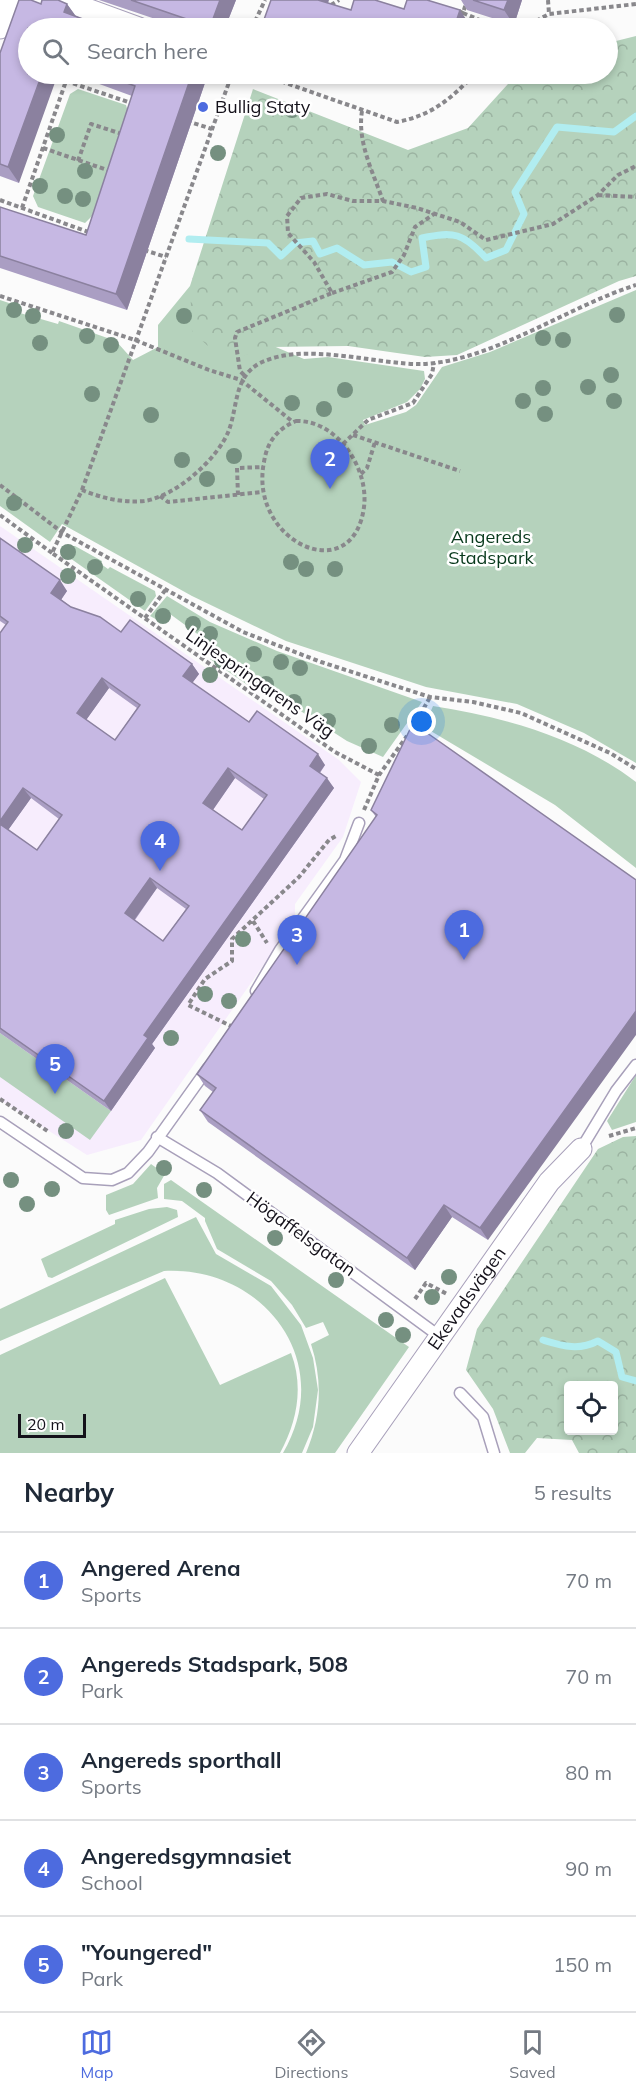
<!DOCTYPE html>
<meta charset="utf-8">
<style>
body{margin:0;font-family:Mulish,sans-serif;background:#f2f2f3;color:#1f2937}
.controls{position:absolute;right:18px;bottom:18px;display:grid;overflow:hidden;border-radius:6px;box-shadow:0 3px 9px #0003}
.controls button{width:54px;height:54px;display:grid;place-items:center;padding:0;border:0;border-bottom:2px solid #e0e1e3;background:#fff;color:#1f2937;font:30px sans-serif}
.scale{position:absolute;left:18px;bottom:15px;width:68px;box-sizing:border-box;padding-left:6px;border:3px solid #14111a;border-top:0;font-size:16px;line-height:21px;white-space:nowrap;color:#14111a;-webkit-text-stroke:4px #fff;paint-order:stroke}
.you{position:absolute;left:422px;top:722px;width:21px;height:21px;margin:-15px;border:4px solid #fff;border-radius:50%;background:#1a73e8;box-shadow:0 0 0 9px #1a73e833}
.badge{display:grid;place-items:center;width:39px;height:39px;border-radius:50%;background:#4d6bdf;color:#fff;font-size:20px;font-weight:700}
.pin{position:absolute;translate:-50% -50px;filter:drop-shadow(0 2px 3px #0008)}
.pin::after{content:'';position:absolute;top:32px;width:21px;height:18px;background:inherit;clip-path:polygon(0 0,100% 0,50% 100%)}
.list{margin:0;padding:0;list-style:none}
h2{display:flex;justify-content:space-between;align-items:center;height:78px;margin:0;padding:0 24px;font-size:26px}
h2 small{font-size:20px;font-weight:400;color:#747a83}
.list li{display:grid;grid-template-columns:39px 1fr auto;gap:18px;align-items:center;box-sizing:border-box;height:96px;padding:0 24px;border-top:2px solid #e0e1e3}
.list b{display:block;font-size:22px;white-space:nowrap}
.list p{margin:0;font-size:20px;white-space:nowrap;color:#747a83}
.list em{font-size:20px;font-style:normal;color:#747a83}
.icon{flex:none;width:33px;height:33px;fill:none;stroke:currentColor;stroke-width:2;stroke-linecap:round;stroke-linejoin:round}
.map{position:relative;flex:none;width:636px;height:1453px;overflow:hidden}
.search{position:absolute;background:#fff;box-shadow:0 3px 9px #0003;left:18px;right:18px;top:18px;height:66px;display:flex;align-items:center;gap:15px;box-sizing:border-box;padding:0 21px;border-radius:33px;color:#747a83;font-size:22px}
.sheet{height:558px;background:#fff}
nav{display:flex;justify-content:space-around;align-items:center;box-sizing:border-box;height:84px;border-top:2px solid #e0e1e3;background:#fff;font-size:16px;color:#747a83}
nav a{display:grid;justify-items:center;gap:3px}
nav .on{color:#4d6bdf}
.map>svg:first-child{display:block}
.education{fill:#f7edfd}
.green{fill:#b5d2bc}
.forest{fill:url(#forest-crowns);fill-rule:evenodd}
.lines{fill:none;stroke-linecap:round;stroke-linejoin:round}
.stream{stroke:#b1edf0;stroke-width:7}
.lane-casing{stroke:#a8a0ba;stroke-width:13}
.street-casing{stroke:#a8a0ba;stroke-width:23}
.path{stroke:#89888c;stroke-width:4;stroke-dasharray:4.5 3;stroke-linecap:butt}
.lane{stroke:#fff;stroke-width:10}
.street{stroke:#fff;stroke-width:21}
.tree{fill:#759080}
.wall{fill:#aa9ec3;fill-rule:evenodd}
.shaded-wall{fill:#8b819f}
.building{fill:#c6b8e3;stroke:#8b819f;stroke-width:1.5;fill-rule:evenodd}
.poi-dot{fill:#4d6bdf;stroke:#fff;stroke-width:2}
.labels{text-anchor:middle;stroke-width:5;stroke-linejoin:round;paint-order:stroke}
.poi-label{font-size:18px;fill:#14111a;stroke:#fff;text-anchor:start}
.park-label{font-size:18px;fill:#08391c;stroke:#fff}
.street-label{font-size:18px;fill:#14111a;stroke:#fff}
</style>
<div class="map">
<svg width="636" height="1453" viewBox="0 0 636 1453">
<defs>
<pattern id="forest-crowns" width="20" height="18" patternUnits="userSpaceOnUse" patternTransform="scale(1.5)"><rect width="20" height="18" fill="#b5d2bc"/><path d="M2 6a3 3 0 1 1 6 0M12 15a3 3 0 1 1 6 0" fill="none" stroke="#9bb3a1"/></pattern>
</defs>
<rect width="100%" height="100%" fill="#fbfbfb"/>
<path class="education" d="M 0,526 L 339,760 L 361,782 L 343,837 L 295,904 L 295,920 L 141,1140 L 87,1155 L 0,1100 Z"/>
<path class="green" d="M 78,89 L 126,105 L 129,115 L 92,216 L 85,223 L 38,207 L 33,196 L 70,94 Z
M 190,286 L 257,339 L 304,359 L 328,357 L 424,371 L 425,379 L 420,389 L 407,402 L 363,420 L 365,425 L 406,412 L 416,405 L 442,367 L 490,352 L 636,290 L 636,763 L 584,733 L 517,704 L 426,687 L 286,641 L 192,596 L 62,524 L 50,542 L 0,506 L 0,300 L 21,307 L 20,313 L 58,324 L 59,321 L 116,341 L 133,360 L 158,347 L 158,325 Z
M 62,546 L 75,546 L 102,561 L 101,564 L 108,569 L 110,567 L 155,591 L 156,596 L 145,611 L 60,551 Z
M 167,596 L 210,622 L 277,651 L 422,702 L 383,757 L 347,741 L 254,681 L 249,686 L 210,659 L 218,649 L 170,614 L 163,623 L 150,616 Z
M 433,706 C 504,717 579,738 636,782 L 636,868 L 555,805 L 424,727 Z
M 0,1033 L 111,1111 L 90,1140 L 0,1077 Z
M 636,1075 L 636,1122 L 612,1130 L 607,1121 Z
M 151,1164 L 165,1174 L 157,1188 L 158,1198 L 109,1215 L 106,1210 L 106,1195 L 133,1184 Z
M 171,1180 L 409,1347 L 335,1453 L 306,1453 C 321,1417 323,1381 311,1344 L 329,1335 L 323,1322 L 306,1328 L 292,1305 L 271,1281 L 217,1249 L 205,1221 L 205,1218 L 182,1201 L 164,1199 L 164,1184 Z
M 167,1207 L 177,1210 L 178,1217 L 52,1278 L 48,1277 L 41,1259 L 115,1224 L 115,1220 L 149,1209 Z
M 196,1217 L 216,1254 L 271,1286 L 301,1325 L 313,1358 L 318,1390 L 313,1427 L 302,1453 L 283,1453 C 337,1361 263,1266 164,1271 L 0,1341 L 0,1309 Z
M 165,1278 L 220,1385 L 291,1353 C 304,1387 297,1422 280,1453 L 0,1453 L 0,1355 Z"/>
<path class="forest" d="M 636,36 L 636,276 L 619,281 L 457,355 L 425,357 L 348,346 L 272,347 L 235,358 L 211,349 L 192,331 L 190,286 L 253,89 L 408,150 L 468,128 L 517,74 L 608,74 L 608,43 Z
M 636,1136 L 636,1453 L 579,1453 L 572,1440 L 537,1438 L 525,1453 L 510,1453 L 493,1409 L 466,1370 L 477,1329 L 598,1149 L 623,1137 ZM 568,1386 L 614,1386 L 614,1430 L 568,1430 Z"/>
<g class="lines">
<path class="stream" d="M 189,239 L 268,243 L 281,256 L 295,243 L 313,241 L 320,254 L 337,248 L 364,265 L 392,262 L 411,272 L 426,267 L 422,238 C 454,231 463,233 486,258 L 506,250 L 524,214 L 515,192 L 557,127 L 614,132 L 636,116
M 543,1340 C 563,1346 578,1351 598,1341 L 616,1352 L 622,1377 L 636,1381"/>
<g class="lane-casing">
<path id="lane" d="M 256,991 L 280,950 L 345,860 L 359,823
M 0,1122 L 83,1178 L 112,1180 L 128,1173 L 148,1152 L 208,1068
M 157,1137 L 217,1173 L 439,1336
M 581,1149 L 616,1091 L 636,1065
M 460,1393 L 483,1417 L 494,1453"/>
</g>
<g class="street-casing">
<g id="street">
<path d="M 62,0 L 139,28"/>
<path d="M 0,28 L 10,0"/>
<path id="s1" d="M 358,1453 L 549,1182 L 581,1149"/>
</g>
</g>
<path class="path" d="M 548,0 L 549,14
M 331,5 L 339,0
M 459,11 L 463,13 L 467,0
M 463,13 L 499,28
M 252,28 L 265,0
M 523,28 L 549,14 L 636,4
M 260,74 L 397,122 C 433,115 450,99 475,74
M 66,81 L 134,104
M 362,111 C 357,142 373,172 383,201
M 187,121 L 212,129
M 43,148 L 110,171
M 78,161 L 91,124 L 122,134
M 598,195 L 636,197
M 0,200 L 91,233
M 22,208 L 66,81 L 65,74
M 144,250 L 166,257
M 332,293 L 392,272 L 404,255 L 415,227 L 434,214
M 0,296 L 135,340 L 209,370 L 241,380 L 293,422
M 244,375 L 240,371 L 235,338 L 237,332 L 332,293 L 314,262 L 288,233 L 287,216 L 301,198 L 327,194 L 353,201 L 383,201 L 417,208 L 460,222 L 486,240 L 553,224 L 598,195 L 618,175 L 636,166
M 296,421 C 337,420 369,468 364,507 C 353,590 248,542 264,462 C 267,442 277,429 296,421 Z
M 353,435 L 460,471
M 343,444 L 368,420 L 413,403 L 432,374 L 434,363
M 361,474 L 367,468 L 375,442
M 0,485 L 63,533 L 243,632 L 321,662 L 430,697 L 473,702 L 521,713 L 610,753 L 636,769
M 82,490 L 232,74
M 238,495 L 237,468 L 263,467
M 160,496 L 168,502 L 262,492
M 0,515 L 52,553
M 145,618 L 166,589
M 413,728 L 430,697
M 379,775 L 335,752 L 52,553 L 82,490 C 102,498 122,503 144,501 C 175,497 218,459 229,430 C 238,405 234,377 260,363 C 305,341 376,365 423,364 C 492,361 569,306 636,285
M 364,810 L 379,775 L 407,736
M 253,921 L 267,943
M 233,1027 L 188,1005 L 205,979 L 232,961 L 232,939 L 299,877 L 329,840 L 336,836
M 0,1099 L 49,1132
M 609,1136 L 636,1128
M 415,1299 L 426,1283 L 447,1294"/>
<use href="#lane" class="lane"/>
<use href="#street" class="street"/>
</g>
<g class="tree">
<circle cx="292" cy="110" r="8"/>
<circle cx="57" cy="135" r="8"/>
<circle cx="218" cy="153" r="8"/>
<circle cx="85" cy="171" r="8"/>
<circle cx="40" cy="186" r="8"/>
<circle cx="65" cy="196" r="8"/>
<circle cx="83" cy="199" r="8"/>
<circle cx="14" cy="310" r="8"/>
<circle cx="617" cy="315" r="8"/>
<circle cx="33" cy="316" r="8"/>
<circle cx="184" cy="316" r="8"/>
<circle cx="87" cy="336" r="8"/>
<circle cx="543" cy="338" r="8"/>
<circle cx="563" cy="340" r="8"/>
<circle cx="40" cy="343" r="8"/>
<circle cx="111" cy="345" r="8"/>
<circle cx="611" cy="375" r="8"/>
<circle cx="588" cy="387" r="8"/>
<circle cx="543" cy="388" r="8"/>
<circle cx="345" cy="390" r="8"/>
<circle cx="92" cy="394" r="8"/>
<circle cx="523" cy="401" r="8"/>
<circle cx="614" cy="401" r="8"/>
<circle cx="292" cy="403" r="8"/>
<circle cx="324" cy="409" r="8"/>
<circle cx="545" cy="414" r="8"/>
<circle cx="151" cy="415" r="8"/>
<circle cx="234" cy="456" r="8"/>
<circle cx="182" cy="460" r="8"/>
<circle cx="207" cy="479" r="8"/>
<circle cx="14" cy="503" r="8"/>
<circle cx="25" cy="545" r="8"/>
<circle cx="68" cy="552" r="8"/>
<circle cx="291" cy="562" r="8"/>
<circle cx="95" cy="567" r="8"/>
<circle cx="306" cy="569" r="8"/>
<circle cx="335" cy="569" r="8"/>
<circle cx="68" cy="576" r="8"/>
<circle cx="138" cy="599" r="8"/>
<circle cx="163" cy="616" r="8"/>
<circle cx="193" cy="624" r="8"/>
<circle cx="210" cy="634" r="8"/>
<circle cx="254" cy="654" r="8"/>
<circle cx="222" cy="661" r="8"/>
<circle cx="281" cy="662" r="8"/>
<circle cx="300" cy="668" r="8"/>
<circle cx="210" cy="675" r="8"/>
<circle cx="266" cy="684" r="8"/>
<circle cx="294" cy="702" r="8"/>
<circle cx="328" cy="721" r="8"/>
<circle cx="392" cy="725" r="8"/>
<circle cx="369" cy="746" r="8"/>
<circle cx="243" cy="939" r="8"/>
<circle cx="205" cy="994" r="8"/>
<circle cx="229" cy="1001" r="8"/>
<circle cx="171" cy="1038" r="8"/>
<circle cx="66" cy="1131" r="8"/>
<circle cx="164" cy="1168" r="8"/>
<circle cx="11" cy="1180" r="8"/>
<circle cx="52" cy="1189" r="8"/>
<circle cx="204" cy="1190" r="8"/>
<circle cx="27" cy="1204" r="8"/>
<circle cx="275" cy="1238" r="8"/>
<circle cx="449" cy="1277" r="8"/>
<circle cx="336" cy="1280" r="8"/>
<circle cx="432" cy="1297" r="8"/>
<circle cx="386" cy="1320" r="8"/>
<circle cx="403" cy="1335" r="8"/>
</g>
<path class="wall" d="M 99,0 L 236,0 L 225,28 L 182,28 Z
M 461,0 L 522,0 L 514,25 L 467,10 Z
M 41,4 L 67,4 L 76,17 L 28,28 L 19,183 L 0,176 L 0,53 Z
M 72,74 L 204,74 L 207,77 L 127,310 L 0,268 L 0,207 L 86,235 L 132,96 Z
M 332,74 L 347,74 L 346,78 Z
M 0,538 L 67,591 L 61,599 L 71,607 L 121,632 L 192,664 L 199,674 L 192,683 L 249,722 L 325,765 L 320,773 L 334,788 L 152,1044 L 155,1048 L 111,1111 L 0,1033 L 0,633 L 6,625 L 0,621 ZM 109,688 L 137,708 L 115,740 L 86,720 ZM 235,778 L 264,799 L 242,830 L 213,810 ZM 31,798 L 59,819 L 37,850 L 8,830 ZM 157,888 L 186,909 L 163,941 L 135,920 Z
M 413,723 L 488,1240 L 452,1217 L 415,1270 L 208,1122 L 200,1110 L 213,1092 L 205,1086 L 197,1074 L 376,817 L 371,810 Z"/>
<path class="shaded-wall" d="M 220,0 L 236,0 L 225,28 L 211,28 L 210,27 Z
M 315,0 L 329,0 L 325,13 Z
M 508,0 L 522,0 L 514,25 L 504,10 Z
M 67,4 L 78,19 L 64,12 Z
M 460,10 L 470,25 L 469,28 L 454,28 Z
M 42,74 L 58,74 L 19,183 L 8,167 Z
M 192,74 L 204,74 L 207,77 L 127,310 L 116,294 Z
M 60,580 L 67,591 L 59,603 L 51,593 Z
M 192,664 L 199,674 L 190,686 L 183,676 Z
M 102,678 L 109,688 L 84,723 L 77,713 Z
M 318,754 L 325,765 L 317,776 L 310,766 Z
M 228,768 L 235,778 L 210,814 L 203,803 Z
M 327,778 L 334,788 L 152,1044 L 155,1048 L 111,1111 L 104,1101 L 144,1035 Z
M 23,788 L 31,798 L 6,833 L 0,825 L 0,821 Z
M 150,878 L 157,888 L 132,923 L 125,913 Z
M 636,1011 L 636,1035 L 488,1240 L 480,1228 Z
M 444,1205 L 452,1217 L 415,1270 L 407,1258 Z"/>
<path class="building" d="M 19,0 L 31,0 L 41,4 L 42,0 L 58,0 L 67,4 L 64,12 L 107,28 L 28,28 L 28,74 L 42,74 L 8,167 L 0,164 L 0,53 Z
M 131,0 L 220,0 L 210,27 Z
M 271,0 L 318,0 L 351,10 L 354,0 L 375,0 L 404,9 L 407,0 L 427,0 L 460,10 L 454,28 L 261,28 Z
M 473,0 L 508,0 L 504,10 Z
M 102,74 L 192,74 L 116,294 L 0,256 L 0,207 L 86,235 L 135,86 Z
M 0,538 L 60,580 L 51,593 L 71,607 L 100,617 L 121,632 L 130,620 L 192,664 L 183,676 L 249,722 L 257,711 L 318,754 L 310,766 L 327,778 L 144,1035 L 148,1038 L 104,1101 L 0,1028 L 0,824 L 37,850 L 62,815 L 23,788 L 0,821 L 0,633 L 8,622 L 0,616 ZM 102,678 L 140,705 L 115,740 L 77,713 ZM 228,768 L 267,795 L 242,830 L 203,803 ZM 150,878 L 189,906 L 163,941 L 125,913 Z
M 413,723 L 636,880 L 636,1011 L 480,1228 L 444,1205 L 407,1258 L 200,1110 L 216,1088 L 197,1074 L 377,815 L 371,810 Z"/>
<circle class="poi-dot" cx="203" cy="107" r="6"/>
<g class="labels">
<g class="poi-label">
<text x="215" y="113">Bullig Staty</text>
</g>
<g class="park-label">
<text x="491" y="543">Angereds<tspan x="491" dy="21">Stadspark</tspan></text>
</g>
<g class="street-label">
<text transform="translate(260 683) rotate(35)" y="6">Linjespringarens Väg</text>
<text transform="translate(301 1234) rotate(36)" y="6">Högaffelsgatan</text>
<text dy="6" stroke="none"><textPath href="#s1" startOffset="189">Ekevadsvägen</textPath></text>
</g>
</g>
</svg>
<div class="controls">
<button><svg class="icon" aria-label="locate" viewBox="0 0 24 24"><circle cx="12" cy="12" r="6"/><path d="M12 2v4M12 18v4M2 12h4M18 12h4"/></svg></button>
</div>
<div class="scale">20 m</div>
<div class="you"></div>
<div class="pin badge" style="left:464px;top:960px">1</div>
<div class="pin badge" style="left:330px;top:489px">2</div>
<div class="pin badge" style="left:297px;top:965px">3</div>
<div class="pin badge" style="left:160px;top:871px">4</div>
<div class="pin badge" style="left:55px;top:1094px">5</div>
<div class="search"><svg class="icon" aria-label="search" viewBox="0 0 24 24"><circle cx="10" cy="10" r="6"/><path d="M15 15l6 6"/></svg>Search here</div>
</div>
<section class="sheet">
<h2>Nearby<small>5 results</small></h2>
<ul class="list">
<li><span class="badge">1</span><div><b>Angered Arena</b><p>Sports</p></div><em>70 m</em></li>
<li><span class="badge">2</span><div><b>Angereds Stadspark, 508</b><p>Park</p></div><em>70 m</em></li>
<li><span class="badge">3</span><div><b>Angereds sporthall</b><p>Sports</p></div><em>80 m</em></li>
<li><span class="badge">4</span><div><b>Angeredsgymnasiet</b><p>School</p></div><em>90 m</em></li>
<li><span class="badge">5</span><div><b>&quot;Youngered&quot;</b><p>Park</p></div><em>150 m</em></li>
</ul>
</section>
<nav>
<a class="on"><svg class="icon" aria-label="map" viewBox="0 0 24 24"><path d="M3 6l6-2 6 2 6-2v14l-6 2-6-2-6 2zM9 4v14M15 6v14"/></svg>Map</a>
<a><svg class="icon" aria-label="directions" viewBox="0 0 24 24"><path d="M12 3l9 9-9 9-9-9zM9 14v-3h6M13 9l2 2-2 2"/></svg>Directions</a>
<a><svg class="icon" aria-label="saved" viewBox="0 0 24 24"><path d="M7 4h10v16l-5-4-5 4z"/></svg>Saved</a>
</nav>
